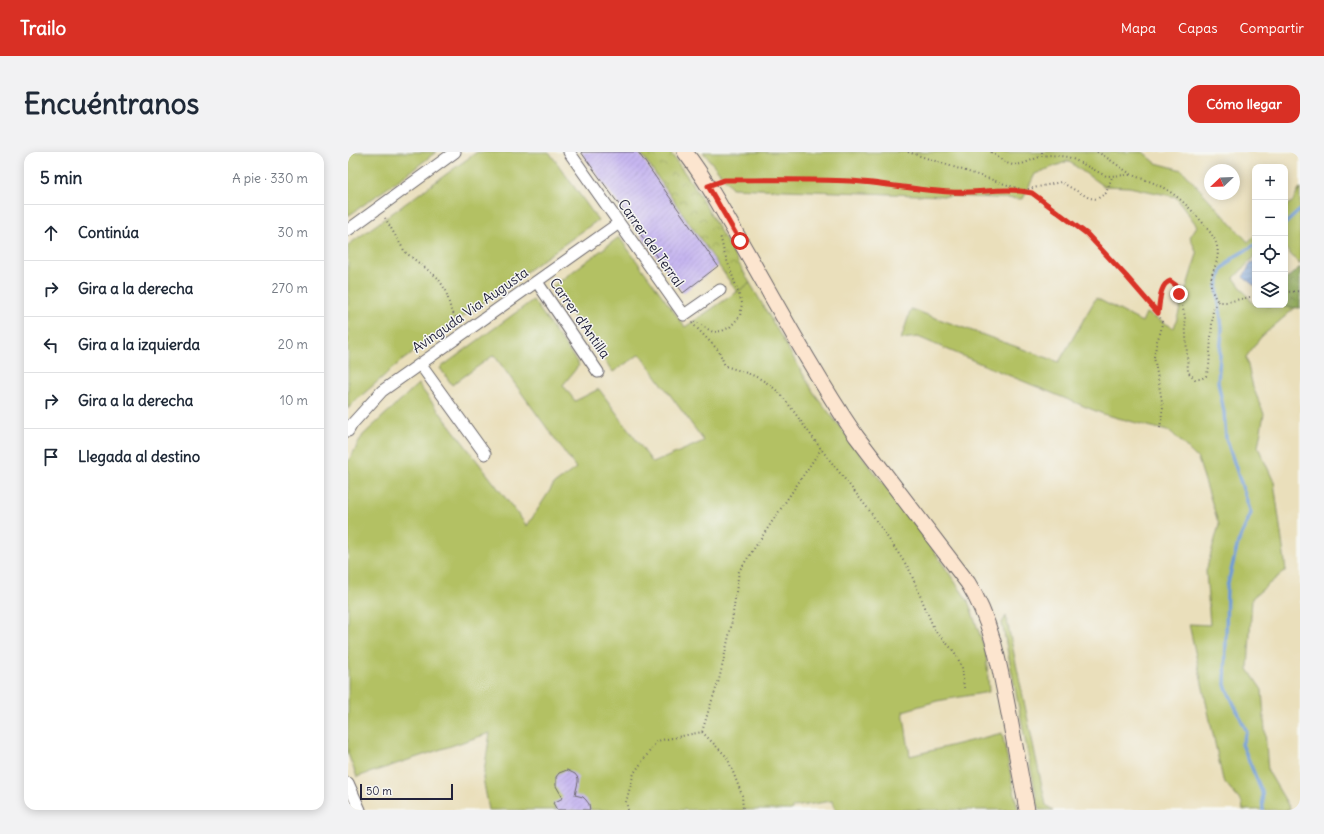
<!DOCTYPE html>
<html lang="es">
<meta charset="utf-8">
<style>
body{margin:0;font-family:Delius,sans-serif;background:#f2f2f3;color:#1f2937}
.controls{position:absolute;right:12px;top:12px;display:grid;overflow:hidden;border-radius:8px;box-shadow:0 2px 10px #0003}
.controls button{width:36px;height:36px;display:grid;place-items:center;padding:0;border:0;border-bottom:1px solid #e0e1e3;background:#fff;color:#1f2937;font:20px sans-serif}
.compass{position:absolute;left:856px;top:12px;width:36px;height:36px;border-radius:50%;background:#fff;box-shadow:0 2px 10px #0003;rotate:247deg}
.scale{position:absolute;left:12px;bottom:10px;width:93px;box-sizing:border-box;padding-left:4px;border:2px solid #22223b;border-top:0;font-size:11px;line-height:14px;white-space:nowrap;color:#22223b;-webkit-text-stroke:3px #f6f6f2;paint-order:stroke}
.stop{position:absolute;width:12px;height:12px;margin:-9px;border:3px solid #d93025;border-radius:50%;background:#fff}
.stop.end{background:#d93025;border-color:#fff;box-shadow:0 1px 4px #0008}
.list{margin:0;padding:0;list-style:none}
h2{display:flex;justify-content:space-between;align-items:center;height:52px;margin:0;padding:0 16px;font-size:17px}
h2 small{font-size:13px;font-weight:400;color:#747a83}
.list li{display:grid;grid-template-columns:26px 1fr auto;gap:12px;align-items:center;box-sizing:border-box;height:56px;padding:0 16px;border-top:1px solid #e0e1e3}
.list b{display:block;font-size:15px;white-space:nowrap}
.list em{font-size:13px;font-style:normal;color:#747a83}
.icon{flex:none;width:22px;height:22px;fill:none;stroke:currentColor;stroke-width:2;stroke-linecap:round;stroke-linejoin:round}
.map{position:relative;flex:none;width:952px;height:658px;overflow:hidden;border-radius:12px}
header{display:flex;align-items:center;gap:24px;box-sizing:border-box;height:56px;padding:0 20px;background:#d93025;color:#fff}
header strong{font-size:19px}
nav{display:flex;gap:22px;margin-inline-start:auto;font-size:14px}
.intro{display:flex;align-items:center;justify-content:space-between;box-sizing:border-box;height:96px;padding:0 24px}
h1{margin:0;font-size:28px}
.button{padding:10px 18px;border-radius:12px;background:#d93025;color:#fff;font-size:14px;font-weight:700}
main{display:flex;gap:24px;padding:0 24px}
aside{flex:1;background:#fff;border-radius:12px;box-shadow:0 2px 10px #0003}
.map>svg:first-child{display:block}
.grass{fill:#b3c163;stroke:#6a724f}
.forest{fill:url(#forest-crowns);stroke:#58644a}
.park{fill:url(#park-crowns);stroke:#6a724f}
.water{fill:url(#water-rules);stroke:#485e88}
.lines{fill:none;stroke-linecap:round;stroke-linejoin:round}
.stream{stroke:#6e9bd6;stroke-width:3.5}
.building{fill:url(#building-hatch)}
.street-casing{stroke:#686468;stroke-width:13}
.secondary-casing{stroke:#686468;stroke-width:17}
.path{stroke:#686468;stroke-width:2;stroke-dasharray:1 3;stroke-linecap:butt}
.street{stroke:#fff;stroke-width:11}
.secondary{stroke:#fce5cf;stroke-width:15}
.route{stroke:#d93025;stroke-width:5}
.labels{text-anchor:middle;stroke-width:3;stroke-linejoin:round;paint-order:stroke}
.street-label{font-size:14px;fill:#22223b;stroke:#f6f6f2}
</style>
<header>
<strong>Trailo</strong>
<nav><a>Mapa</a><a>Capas</a><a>Compartir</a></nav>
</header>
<div class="intro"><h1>Encuéntranos</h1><a class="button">Cómo llegar</a></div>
<main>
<aside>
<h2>5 min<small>A pie · 330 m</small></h2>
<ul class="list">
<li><svg class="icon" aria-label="ahead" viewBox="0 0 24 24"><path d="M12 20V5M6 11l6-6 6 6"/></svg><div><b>Continúa</b></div><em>30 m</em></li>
<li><svg class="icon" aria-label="right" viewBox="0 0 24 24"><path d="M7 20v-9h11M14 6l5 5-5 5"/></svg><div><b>Gira a la derecha</b></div><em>270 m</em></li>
<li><svg class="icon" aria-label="left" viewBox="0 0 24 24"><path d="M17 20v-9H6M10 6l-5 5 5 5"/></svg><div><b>Gira a la izquierda</b></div><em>20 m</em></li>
<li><svg class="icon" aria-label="right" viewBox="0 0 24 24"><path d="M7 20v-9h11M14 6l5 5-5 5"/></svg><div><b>Gira a la derecha</b></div><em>10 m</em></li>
<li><svg class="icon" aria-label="arrive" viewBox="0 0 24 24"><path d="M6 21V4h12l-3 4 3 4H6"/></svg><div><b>Llegada al destino</b></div></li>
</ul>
</aside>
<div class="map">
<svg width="952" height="658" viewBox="0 0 952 658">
<defs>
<pattern id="forest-crowns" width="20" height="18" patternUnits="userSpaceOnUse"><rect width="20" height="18" fill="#8ea759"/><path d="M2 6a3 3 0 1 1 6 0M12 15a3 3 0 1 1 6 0" fill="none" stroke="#74884b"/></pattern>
<pattern id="park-crowns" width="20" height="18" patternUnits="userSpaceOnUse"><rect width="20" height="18" fill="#b3c163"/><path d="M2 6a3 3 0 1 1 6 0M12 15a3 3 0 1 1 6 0" fill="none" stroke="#919c53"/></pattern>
<pattern id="water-rules" width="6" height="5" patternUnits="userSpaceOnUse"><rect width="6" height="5" fill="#6e9bd6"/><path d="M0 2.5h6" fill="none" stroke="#5a7eaf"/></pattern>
<pattern id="building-hatch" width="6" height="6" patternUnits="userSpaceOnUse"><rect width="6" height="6" fill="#c6b6f0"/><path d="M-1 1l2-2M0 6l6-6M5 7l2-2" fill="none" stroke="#aa9ccf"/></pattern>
</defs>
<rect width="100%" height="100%" fill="#f6f6f2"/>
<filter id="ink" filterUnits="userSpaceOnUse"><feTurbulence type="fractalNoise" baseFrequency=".025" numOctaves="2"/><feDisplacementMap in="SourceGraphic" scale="8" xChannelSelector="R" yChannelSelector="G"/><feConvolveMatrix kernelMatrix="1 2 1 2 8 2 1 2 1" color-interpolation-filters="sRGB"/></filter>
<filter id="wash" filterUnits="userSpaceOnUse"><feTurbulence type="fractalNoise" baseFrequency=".012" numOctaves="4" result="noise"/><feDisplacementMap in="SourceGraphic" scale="16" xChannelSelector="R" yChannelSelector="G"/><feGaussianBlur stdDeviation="0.9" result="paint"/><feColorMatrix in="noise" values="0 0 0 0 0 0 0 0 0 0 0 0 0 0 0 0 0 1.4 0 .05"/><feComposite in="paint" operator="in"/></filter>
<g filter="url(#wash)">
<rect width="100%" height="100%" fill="#eadfbb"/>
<path class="grass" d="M 0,0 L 88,0 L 66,17 L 0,64 Z
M 129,0 L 201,0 L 250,68 L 52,210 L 5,251 L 0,257 L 0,93 Z
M 355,0 L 795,0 L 808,11 L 834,18 L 900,90 L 907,83 L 907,104 L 886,126 L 906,153 L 948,155 L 913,185 L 898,205 L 905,235 L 916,262 L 910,295 L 926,330 L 938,418 L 904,446 L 900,517 L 914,538 L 920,619 L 943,658 L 895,658 L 894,651 L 875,628 L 841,472 L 862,473 L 858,419 L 871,373 L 850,307 L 823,280 L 755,262 L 643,216 L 570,185 L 553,187 L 563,157 L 711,210 L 748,146 L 794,170 L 798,161 L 826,176 L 849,102 L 842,85 L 849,74 L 828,45 L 781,35 L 755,34 L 720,9 L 687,22 L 675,47 L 384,36 Z
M 952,36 L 952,113 L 937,96 L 937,56 L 945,49 Z
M 271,85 L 337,175 L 402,131 L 466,241 L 577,386 L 620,449 L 638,500 L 641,540 L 589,549 L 555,559 L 562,604 L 654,581 L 670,658 L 488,658 L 484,649 L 445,655 L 443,658 L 141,658 L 135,626 L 142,581 L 9,625 L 0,602 L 0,310 L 15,283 L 70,232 L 179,374 L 206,332 L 228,316 L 146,203 L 104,233 L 92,216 L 185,148 L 231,213 L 215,233 L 227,249 L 251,237 L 305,311 L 356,289 L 292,202 L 265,220 L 204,135 Z
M 658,464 L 698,653 L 705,658 L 691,658 L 654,471 Z"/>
<path class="forest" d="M 952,115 L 952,156 L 909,153 L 937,153 L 937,128 Z"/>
<path class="park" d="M 292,0 L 322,0 L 348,37 L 402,131 L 389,140 Z"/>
<path class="water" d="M 907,108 L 907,134 L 895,125 L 902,113 Z"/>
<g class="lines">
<path class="stream" d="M 937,72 L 952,58
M 907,93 L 886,105 L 874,117 L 869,135 L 874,176 L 870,230 L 876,260 L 878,286 L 903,361 L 890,391 L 879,435 L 877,533 L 899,580 L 894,592 L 914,640 L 915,658"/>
</g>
<g id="blocks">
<path class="building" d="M 233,0 L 290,0 L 370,114 L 335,141 Z
M 219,618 L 227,622 L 230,626 L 230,630 L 227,643 L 235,645 L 238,648 L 241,652 L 242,658 L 209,658 L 205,651 L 215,646 L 208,634 L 208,625 L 211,621 Z"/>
</g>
</g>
<g filter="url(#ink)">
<use href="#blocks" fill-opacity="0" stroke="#686468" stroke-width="1"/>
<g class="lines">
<g class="street-casing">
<path id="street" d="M 221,0 L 336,163 L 372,138
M 0,78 L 107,0
M 189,130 L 250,220
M 72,212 L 137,302
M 0,279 L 4,272 L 34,239 L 271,71
M 0,631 L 12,658"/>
</g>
<g class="secondary-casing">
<path id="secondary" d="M 337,0 C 362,33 381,70 402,106 C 436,166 469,226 508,284 L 620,431 C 645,471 652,517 661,562 C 667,594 673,626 679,658"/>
</g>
<path class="path" d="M 560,0 L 672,37
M 643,0 L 658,11 L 665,13 L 674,12 L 694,4 L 703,3 L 720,5 L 727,8 L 758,24 L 783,23
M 694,0 L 694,4
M 749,0 C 761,6 771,15 783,22 C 790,26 800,28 808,32 C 829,42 840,54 855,71 C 860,78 867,85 869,94 C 874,117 852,124 870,150
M 372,30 L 376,28 C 418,28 460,27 502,29 C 535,31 568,38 602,40 C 629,42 657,34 684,41 L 739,82 L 778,124 L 810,161
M 676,38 L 713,30 L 741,46 L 749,47 L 758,41 L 764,25
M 37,66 L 57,100 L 90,126 L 98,139 L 103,158 L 112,171
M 937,140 L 952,139
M 346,169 L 365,180 L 374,179 L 382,175 L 392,164 L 394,151 L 376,100 L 372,83
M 344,171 L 371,199 L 377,214 C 403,222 418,226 436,246 L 473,297 L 521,358 L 561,417 L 587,479 L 604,497 L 609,504 L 614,516 L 616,536
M 812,276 L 815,255 L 806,205 L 809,189 L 813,179 L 814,170 L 810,161 L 815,135 L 818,130 L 822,129 L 829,133 L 837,165 L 840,220 L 847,227 L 853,227 L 858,224 L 861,215 L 865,157 L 870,150 L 879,150 L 907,144
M 354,580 L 379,605 L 394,643 L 395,658
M 280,658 L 278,650 L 286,621 L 309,589 L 354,580 L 361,557 L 371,528 L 383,475 L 391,419 L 473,297"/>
<use href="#street" class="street"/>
<use href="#secondary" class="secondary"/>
</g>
</g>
<g class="lines" filter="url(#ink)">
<path class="route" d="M 392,89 L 360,34 L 376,28 C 418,28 460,27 502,29 C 535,31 568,38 602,40 C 629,42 657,34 684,41 L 739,82 L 778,124 L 810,161 C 812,151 811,133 822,129 L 829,134 L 831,142"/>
</g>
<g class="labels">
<g class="street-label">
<text transform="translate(303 91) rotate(55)" y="5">Carrer del Terral</text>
<text transform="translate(122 158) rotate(-35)" y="5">Avinguda Via Augusta</text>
<text transform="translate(232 166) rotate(55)" y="5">Carrer d'Antilla</text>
</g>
</g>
</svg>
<div class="controls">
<button>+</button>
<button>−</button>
<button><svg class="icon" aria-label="locate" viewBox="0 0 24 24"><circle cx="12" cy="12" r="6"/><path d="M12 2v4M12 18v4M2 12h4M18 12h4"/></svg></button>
<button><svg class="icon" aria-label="layers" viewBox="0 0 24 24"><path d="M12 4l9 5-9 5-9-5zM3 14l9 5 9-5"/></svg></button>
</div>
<svg class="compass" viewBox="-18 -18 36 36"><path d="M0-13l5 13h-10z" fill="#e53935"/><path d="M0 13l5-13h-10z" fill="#747a83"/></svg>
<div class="scale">50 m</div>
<div class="stop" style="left:392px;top:89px"></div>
<div class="stop end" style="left:831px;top:142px"></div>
</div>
</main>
